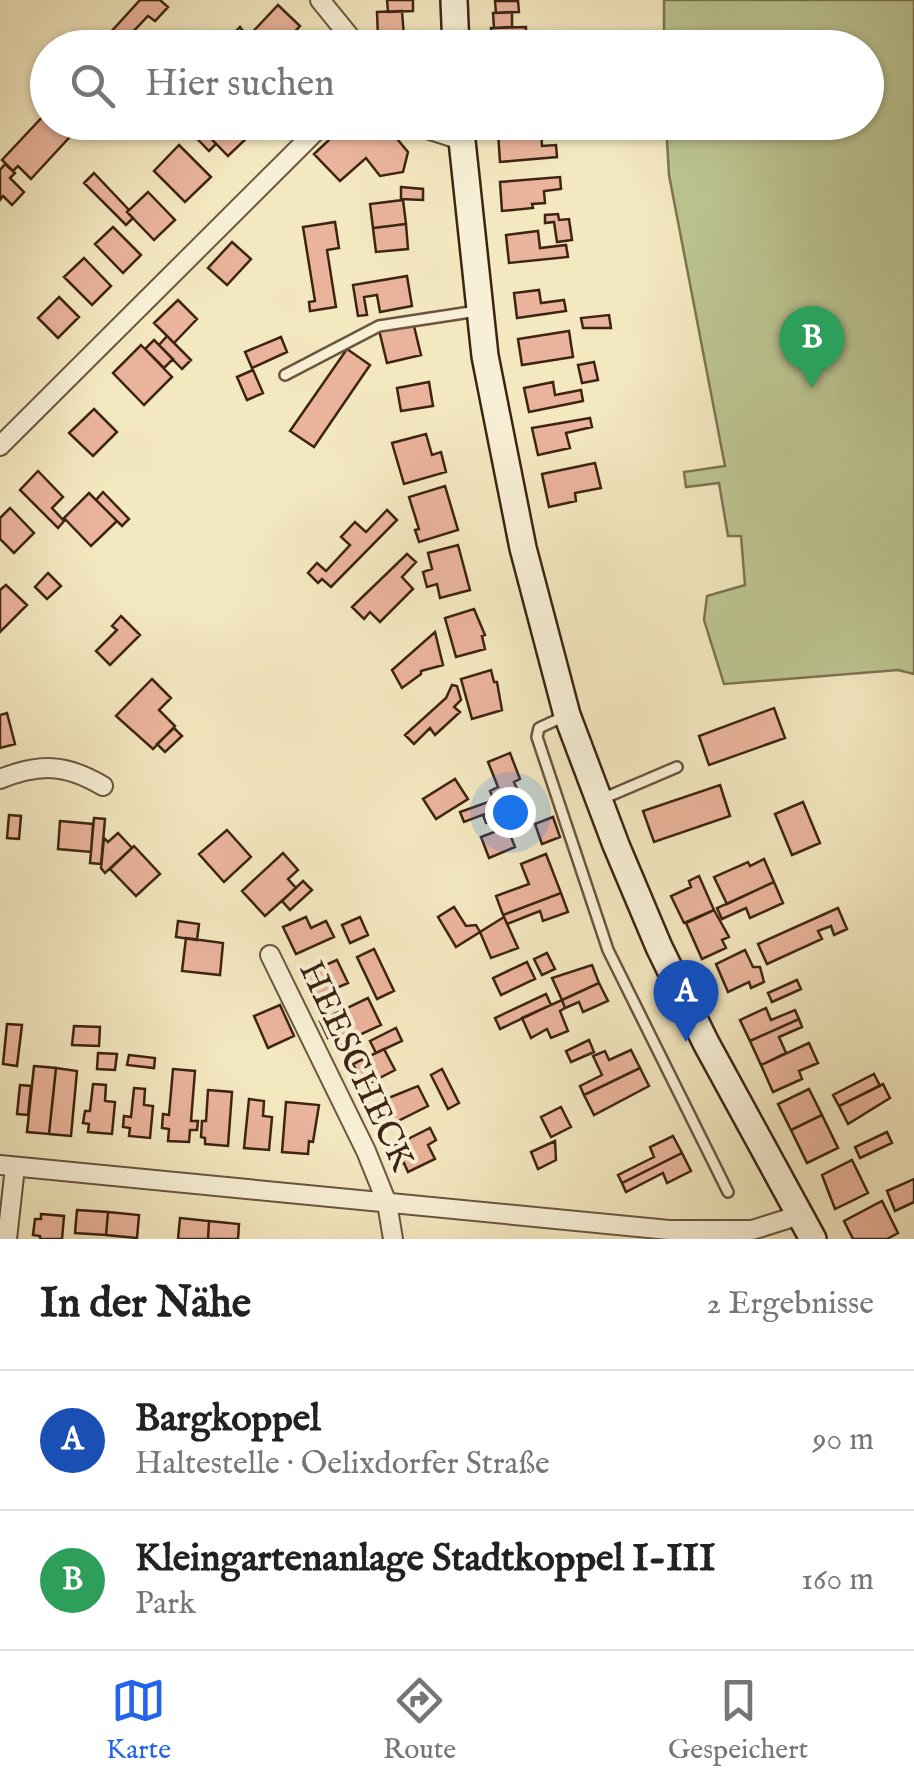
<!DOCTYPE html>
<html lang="de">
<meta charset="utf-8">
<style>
body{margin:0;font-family:"IM FELL English",serif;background:#f2f2f2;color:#222}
.you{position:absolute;left:510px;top:812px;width:35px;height:35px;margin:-25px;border:8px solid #fff;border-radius:50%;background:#1a73e8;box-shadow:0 0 0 15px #1a73e833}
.badge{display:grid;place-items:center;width:65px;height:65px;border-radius:50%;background:#2563eb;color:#fff;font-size:32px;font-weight:700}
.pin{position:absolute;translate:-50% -82px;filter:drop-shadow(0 2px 5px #0008)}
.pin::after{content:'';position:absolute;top:52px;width:35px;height:30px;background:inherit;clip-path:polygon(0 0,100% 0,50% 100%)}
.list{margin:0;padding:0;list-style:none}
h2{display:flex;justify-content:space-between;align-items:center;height:130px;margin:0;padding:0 40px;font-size:42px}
h2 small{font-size:32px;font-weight:400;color:#767676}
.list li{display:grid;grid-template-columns:65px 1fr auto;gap:30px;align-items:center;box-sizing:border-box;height:140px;padding:0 40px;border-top:2px solid #e0e0e0}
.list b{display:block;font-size:38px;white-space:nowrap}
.list p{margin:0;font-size:32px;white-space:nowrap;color:#767676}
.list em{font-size:32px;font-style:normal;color:#767676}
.icon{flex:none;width:55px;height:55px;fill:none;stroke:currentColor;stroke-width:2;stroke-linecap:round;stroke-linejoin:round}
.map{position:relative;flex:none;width:914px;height:1239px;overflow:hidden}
.search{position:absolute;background:#fff;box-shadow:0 2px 8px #0004;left:30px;right:30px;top:30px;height:110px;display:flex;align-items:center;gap:25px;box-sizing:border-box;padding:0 35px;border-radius:55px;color:#767676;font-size:38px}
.sheet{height:410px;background:#fff}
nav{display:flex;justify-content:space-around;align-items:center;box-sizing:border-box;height:140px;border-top:2px solid #e0e0e0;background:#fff;font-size:28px;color:#767676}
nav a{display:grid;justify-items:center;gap:5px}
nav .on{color:#2563eb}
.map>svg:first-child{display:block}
.green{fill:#bcc592;stroke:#7c7452;stroke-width:2.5}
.building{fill:#eab49c;stroke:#3d2412;stroke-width:2.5}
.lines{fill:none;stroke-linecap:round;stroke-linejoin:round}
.lane-casing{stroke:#6b553e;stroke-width:14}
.street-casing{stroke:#6b553e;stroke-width:22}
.secondary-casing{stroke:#3d2412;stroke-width:30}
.lane{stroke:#f8f0d6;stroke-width:9}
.street{stroke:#f8f0d6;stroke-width:18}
.secondary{stroke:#f8f0d6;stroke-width:25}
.labels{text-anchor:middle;stroke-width:8;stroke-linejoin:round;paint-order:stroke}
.street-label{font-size:35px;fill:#3d2412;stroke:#f8f0d6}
</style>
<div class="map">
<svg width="914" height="1239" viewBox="0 0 914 1239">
<rect width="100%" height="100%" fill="#f4e8c0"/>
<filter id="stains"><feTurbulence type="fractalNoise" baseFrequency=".002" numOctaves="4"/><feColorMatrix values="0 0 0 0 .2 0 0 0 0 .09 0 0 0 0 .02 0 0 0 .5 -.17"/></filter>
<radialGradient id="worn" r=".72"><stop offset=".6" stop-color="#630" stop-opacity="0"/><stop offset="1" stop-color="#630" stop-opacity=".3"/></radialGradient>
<path class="green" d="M 664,0 L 914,0 L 914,674 L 898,670 L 724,684 L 704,620 L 707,596 L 745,585 L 741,536 L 728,536 L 719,483 L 686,487 L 684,472 L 725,466 L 669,175 L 666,123 L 866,122 L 866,48 L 664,47 Z"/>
<path class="building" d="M 140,0 L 160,0 L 168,7 L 155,21 L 148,16 L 131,34 L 138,40 L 131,48 L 104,48 L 100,44 Z
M 387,0 L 413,0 L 413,11 L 388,12 Z
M 495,1 L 518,1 L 519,12 L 496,13 Z
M 278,5 L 300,26 L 279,48 L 257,48 L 247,38 Z
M 402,11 L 404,37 L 378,38 L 377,12 Z
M 512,12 L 512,27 L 494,28 L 493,13 Z
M 240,27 L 250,41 L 245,48 L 228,48 L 224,44 Z
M 526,27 L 526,44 L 543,43 L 544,48 L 492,48 L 491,28 Z
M 46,113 L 48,122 L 72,122 L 78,128 L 31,179 L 18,166 L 13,171 L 2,160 Z
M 181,122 L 196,122 L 216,144 L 209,151 Z
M 238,122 L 250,135 L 228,156 L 197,124 Z
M 348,122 L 383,122 L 408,152 L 403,172 L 380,176 L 366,158 L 340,181 L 314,154 Z
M 541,129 L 542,146 L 556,145 L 557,157 L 500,162 L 498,132 Z
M 179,145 L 211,177 L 185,202 L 154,171 Z
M 5,164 L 15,173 L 10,178 L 24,192 L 12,205 L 3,196 L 0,200 L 0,170 Z
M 94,173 L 129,210 L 127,212 L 133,218 L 126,225 L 84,183 Z
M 560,177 L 561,189 L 544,191 L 545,203 L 532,204 L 533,208 L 502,211 L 500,182 Z
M 401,187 L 423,189 L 423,200 L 401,199 Z
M 148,192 L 175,220 L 154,240 L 127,212 Z
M 403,200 L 406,224 L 373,228 L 370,204 Z
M 558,214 L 559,220 L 569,219 L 572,240 L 557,242 L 554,222 L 545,223 L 545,215 Z
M 335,222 L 339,248 L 327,250 L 336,307 L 310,311 L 309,302 L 315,301 L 303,227 Z
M 406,224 L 408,249 L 376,252 L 373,228 Z
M 113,227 L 141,255 L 123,273 L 95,244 Z
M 538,231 L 540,248 L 566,245 L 568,257 L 509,263 L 506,235 Z
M 232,242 L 251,259 L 227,285 L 208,268 Z
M 84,258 L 111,286 L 92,305 L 64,277 Z
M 407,276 L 412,306 L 380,312 L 377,295 L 364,297 L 367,315 L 358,316 L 353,285 Z
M 539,290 L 541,303 L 564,300 L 566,311 L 517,318 L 514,293 Z
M 59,297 L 79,317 L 58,338 L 38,318 Z
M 178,300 L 197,319 L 174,343 L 154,323 Z
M 609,315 L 611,328 L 583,328 L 581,318 Z
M 413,322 L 421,355 L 387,363 L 379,330 Z
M 569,331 L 573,357 L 522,365 L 518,339 Z
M 167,336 L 191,360 L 182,369 L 159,345 Z
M 281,337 L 287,352 L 252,368 L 245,352 Z
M 154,340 L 173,359 L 164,368 L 145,349 Z
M 141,345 L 172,377 L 144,405 L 113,373 Z
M 347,349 L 370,365 L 314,447 L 290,431 Z
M 594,362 L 598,380 L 582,383 L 578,365 Z
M 253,370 L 263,393 L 247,400 L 237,377 Z
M 429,382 L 433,406 L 401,411 L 397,388 Z
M 553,382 L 555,395 L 581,390 L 583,401 L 529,412 L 524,388 Z
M 94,409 L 117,432 L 93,456 L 69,433 Z
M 590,418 L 592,427 L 566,433 L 570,448 L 538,455 L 532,428 Z
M 426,434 L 432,455 L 441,452 L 446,472 L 404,484 L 392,443 Z
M 595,463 L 601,488 L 575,493 L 576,501 L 549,507 L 542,474 Z
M 38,471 L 63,497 L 52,508 L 64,521 L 58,528 L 20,490 Z
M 445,486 L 458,530 L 419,542 L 415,530 L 419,529 L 409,497 Z
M 103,492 L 129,519 L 122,526 L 96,500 Z
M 89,493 L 117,521 L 91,546 L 64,518 Z
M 10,508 L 34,533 L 14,553 L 0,539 L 0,518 Z
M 387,510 L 397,520 L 331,587 L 322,579 L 318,583 L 308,573 L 317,563 L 326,571 L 350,545 L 341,537 L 355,522 L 366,532 Z
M 458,545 L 470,590 L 440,598 L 437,584 L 427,587 L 423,572 L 432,569 L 428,553 Z
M 407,554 L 416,562 L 402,577 L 413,589 L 380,622 L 370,612 L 364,619 L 352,607 Z
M 48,573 L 61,586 L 47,599 L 35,587 Z
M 6,585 L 27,605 L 0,632 L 0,590 Z
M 474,609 L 485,635 L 482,636 L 485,649 L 456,657 L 445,618 Z
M 121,616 L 140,635 L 110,665 L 96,651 L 117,630 L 112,626 Z
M 435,632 L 443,665 L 421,671 L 421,674 L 402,688 L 392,670 Z
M 491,670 L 494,682 L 497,682 L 502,710 L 472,719 L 461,679 Z
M 152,679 L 171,698 L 159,710 L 175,726 L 153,749 L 116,716 Z
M 452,685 L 457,686 L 461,700 L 454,707 L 460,712 L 435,735 L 430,728 L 414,744 L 405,735 L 446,698 Z
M 774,708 L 785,738 L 709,765 L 699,736 Z
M 7,713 L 15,744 L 0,748 L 0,715 Z
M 174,728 L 182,736 L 165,752 L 157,744 Z
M 510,753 L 520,779 L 514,782 L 522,800 L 464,822 L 460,812 L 494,800 L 490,791 L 498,787 L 488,762 Z
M 455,779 L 468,799 L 436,819 L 423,799 Z
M 720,785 L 730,816 L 654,842 L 643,811 Z
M 522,800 L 529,819 L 504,828 L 500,818 L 486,823 L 483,815 Z
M 803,802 L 820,843 L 792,855 L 775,814 Z
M 9,815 L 21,816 L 19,839 L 7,838 Z
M 553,817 L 560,837 L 542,844 L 535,824 Z
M 94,818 L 105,819 L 101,864 L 90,863 Z
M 60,821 L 93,824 L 91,852 L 58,849 Z
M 507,827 L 515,847 L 489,858 L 481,837 Z
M 227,830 L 251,857 L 224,882 L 199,854 Z
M 118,833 L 132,848 L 105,873 L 101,868 L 104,838 L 108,842 Z
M 134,846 L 160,874 L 136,896 L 110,869 Z
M 283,853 L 298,870 L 288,879 L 296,888 L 265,916 L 242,891 Z
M 546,854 L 561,893 L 503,915 L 496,896 L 529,884 L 521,864 Z
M 764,859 L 774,882 L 727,904 L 714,877 L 748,862 L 750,866 Z
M 699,876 L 714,910 L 684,923 L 671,896 L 691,887 L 689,881 Z
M 303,881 L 312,890 L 290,910 L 282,901 Z
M 774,882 L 783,903 L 750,918 L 746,908 L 722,919 L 717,908 Z
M 561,893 L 568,912 L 543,921 L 540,911 L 507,924 L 503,915 Z
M 454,907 L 466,926 L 476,925 L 480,932 L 456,947 L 438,917 Z
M 838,908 L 847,929 L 834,935 L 831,926 L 818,931 L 822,939 L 767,964 L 758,944 Z
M 714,910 L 729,937 L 722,940 L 726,948 L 702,959 L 686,923 Z
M 306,917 L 311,928 L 326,921 L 334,937 L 296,954 L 283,927 Z
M 360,917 L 368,935 L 350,943 L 342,925 Z
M 504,917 L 518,948 L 491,958 L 480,932 Z
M 178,921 L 199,924 L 197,940 L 176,937 Z
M 186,938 L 223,943 L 220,975 L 182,971 Z
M 374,949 L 394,991 L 377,999 L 357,957 Z
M 745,950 L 753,967 L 760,967 L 764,982 L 751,988 L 749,982 L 728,992 L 716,964 Z
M 547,953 L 555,969 L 542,975 L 534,959 Z
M 337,960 L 348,983 L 315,997 L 305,974 Z
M 527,962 L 535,979 L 501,995 L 493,978 Z
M 592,965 L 599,983 L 562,1000 L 552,978 Z
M 797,980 L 801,989 L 772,1002 L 768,993 Z
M 599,983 L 608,1001 L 583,1012 L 579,1002 L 565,1008 L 562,1000 Z
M 546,994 L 551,1005 L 500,1029 L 495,1018 Z
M 368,998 L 381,1025 L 338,1045 L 334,1036 L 328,1038 L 320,1021 Z
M 562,1000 L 565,1008 L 560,1011 L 568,1031 L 551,1038 L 547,1029 L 531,1038 L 522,1018 Z
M 280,1005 L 294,1036 L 268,1048 L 254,1016 Z
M 766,1008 L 771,1020 L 795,1010 L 799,1019 L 750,1041 L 740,1020 Z
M 799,1019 L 802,1027 L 779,1037 L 786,1053 L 761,1065 L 750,1041 Z
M 7,1024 L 22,1025 L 17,1066 L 3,1064 Z
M 74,1026 L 100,1027 L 99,1046 L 72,1045 Z
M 396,1028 L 402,1041 L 376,1053 L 370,1041 Z
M 589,1040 L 594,1052 L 571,1062 L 566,1051 Z
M 809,1043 L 818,1063 L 799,1071 L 802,1079 L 773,1092 L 761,1065 Z
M 384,1049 L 395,1070 L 364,1086 L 353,1064 Z
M 631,1050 L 640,1068 L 584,1095 L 580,1086 L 602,1075 L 593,1056 L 605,1051 L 609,1060 Z
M 98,1053 L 117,1054 L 115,1070 L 97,1069 Z
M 129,1055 L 155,1058 L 154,1068 L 127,1065 Z
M 34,1066 L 56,1068 L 49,1134 L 27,1132 Z
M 56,1068 L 77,1071 L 71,1136 L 49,1134 Z
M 640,1068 L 649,1086 L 594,1115 L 584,1095 Z
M 173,1069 L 195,1071 L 191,1121 L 198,1121 L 197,1130 L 190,1130 L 189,1142 L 168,1141 L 169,1129 L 162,1128 L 163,1114 L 169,1115 Z
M 442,1069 L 459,1103 L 448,1109 L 431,1075 Z
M 874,1074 L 880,1086 L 839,1106 L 833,1095 Z
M 93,1084 L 106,1085 L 105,1101 L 115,1102 L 112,1134 L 88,1132 L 89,1124 L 83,1123 L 85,1111 L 90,1111 Z
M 883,1084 L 890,1098 L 848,1124 L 839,1106 Z
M 20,1085 L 31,1086 L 28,1115 L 17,1114 Z
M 418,1086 L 428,1106 L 388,1126 L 376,1103 Z
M 134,1088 L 145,1089 L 144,1105 L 153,1106 L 150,1138 L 129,1136 L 130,1128 L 123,1127 L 124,1116 L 131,1117 Z
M 809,1089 L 822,1115 L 791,1130 L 778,1104 Z
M 208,1090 L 232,1092 L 228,1146 L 205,1144 L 205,1138 L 201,1137 L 202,1121 L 206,1121 Z
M 249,1099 L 264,1101 L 263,1116 L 272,1117 L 269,1150 L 244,1148 Z
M 286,1102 L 319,1105 L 313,1142 L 309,1141 L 308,1154 L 282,1152 Z
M 561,1107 L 571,1127 L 551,1137 L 541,1117 Z
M 822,1115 L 838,1148 L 807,1163 L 791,1130 Z
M 430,1128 L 436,1140 L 428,1145 L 435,1159 L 408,1172 L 404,1163 L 399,1165 L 396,1160 L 389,1163 L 384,1151 Z
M 887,1132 L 892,1143 L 860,1158 L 855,1147 Z
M 673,1136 L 682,1153 L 622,1183 L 618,1175 L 654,1157 L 650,1147 Z
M 555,1141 L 556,1160 L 538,1169 L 531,1152 Z
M 682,1153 L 691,1171 L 667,1183 L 663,1173 L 626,1192 L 622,1183 Z
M 852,1160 L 868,1193 L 835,1209 L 822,1175 Z
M 914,1179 L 914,1202 L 895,1211 L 887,1191 Z
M 882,1201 L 898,1233 L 887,1239 L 853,1239 L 844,1221 Z
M 77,1210 L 108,1212 L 106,1235 L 75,1233 Z
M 108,1212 L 139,1215 L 137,1238 L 106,1235 Z
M 41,1214 L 64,1216 L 62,1239 L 40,1239 L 40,1236 L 33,1235 L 35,1219 L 41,1219 Z
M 180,1218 L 209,1221 L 208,1239 L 178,1239 Z
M 209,1221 L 239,1224 L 238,1239 L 208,1239 Z"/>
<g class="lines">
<g class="lane-casing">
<path id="lane" d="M 285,375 L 379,326 L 477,311
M 565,716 L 539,728 L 537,737 L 608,950 L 728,1192
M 602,799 L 677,767"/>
</g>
<g class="street-casing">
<path id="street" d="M 320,0 L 359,48
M 418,122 L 421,127 L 461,140
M 0,446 L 325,122
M 0,779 C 40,763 66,764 103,786
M 270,955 L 366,1151 L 387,1203 L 393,1239
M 0,1165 L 669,1230 L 752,1230 L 800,1215
M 7,1239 L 15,1167"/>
</g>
<g class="secondary-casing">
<path id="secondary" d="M 454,0 L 456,48
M 460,122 L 485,356 L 523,548 L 567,715 L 616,845 L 659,947 L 706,1043 L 813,1239"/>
</g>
<use href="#lane" class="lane"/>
<use href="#street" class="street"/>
<use href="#secondary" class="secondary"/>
</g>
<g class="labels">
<g class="street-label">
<text transform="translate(358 1065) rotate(65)" y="12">HEESCHECK</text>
</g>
</g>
<rect width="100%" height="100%" filter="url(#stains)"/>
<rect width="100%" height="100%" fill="url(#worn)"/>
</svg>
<div class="you"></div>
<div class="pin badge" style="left:686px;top:1042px;background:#1a4fb4">A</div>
<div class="pin badge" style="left:812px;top:388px;background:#2e9e5b">B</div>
<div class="search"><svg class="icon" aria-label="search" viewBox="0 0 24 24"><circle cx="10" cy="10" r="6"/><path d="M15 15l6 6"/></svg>Hier suchen</div>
</div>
<section class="sheet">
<h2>In der Nähe<small>2 Ergebnisse</small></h2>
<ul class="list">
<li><span class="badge" style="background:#1a4fb4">A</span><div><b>Bargkoppel</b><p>Haltestelle · Oelixdorfer Straße</p></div><em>90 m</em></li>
<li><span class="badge" style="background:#2e9e5b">B</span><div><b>Kleingartenanlage Stadtkoppel I-III</b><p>Park</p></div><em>160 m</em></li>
</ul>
</section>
<nav>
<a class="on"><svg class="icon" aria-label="map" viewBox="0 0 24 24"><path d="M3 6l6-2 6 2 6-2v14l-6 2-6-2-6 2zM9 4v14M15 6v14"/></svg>Karte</a>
<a><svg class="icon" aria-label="directions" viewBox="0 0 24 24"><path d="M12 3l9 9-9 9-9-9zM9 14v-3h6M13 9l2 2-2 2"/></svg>Route</a>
<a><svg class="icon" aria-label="saved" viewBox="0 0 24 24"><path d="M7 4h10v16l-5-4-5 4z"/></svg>Gespeichert</a>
</nav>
